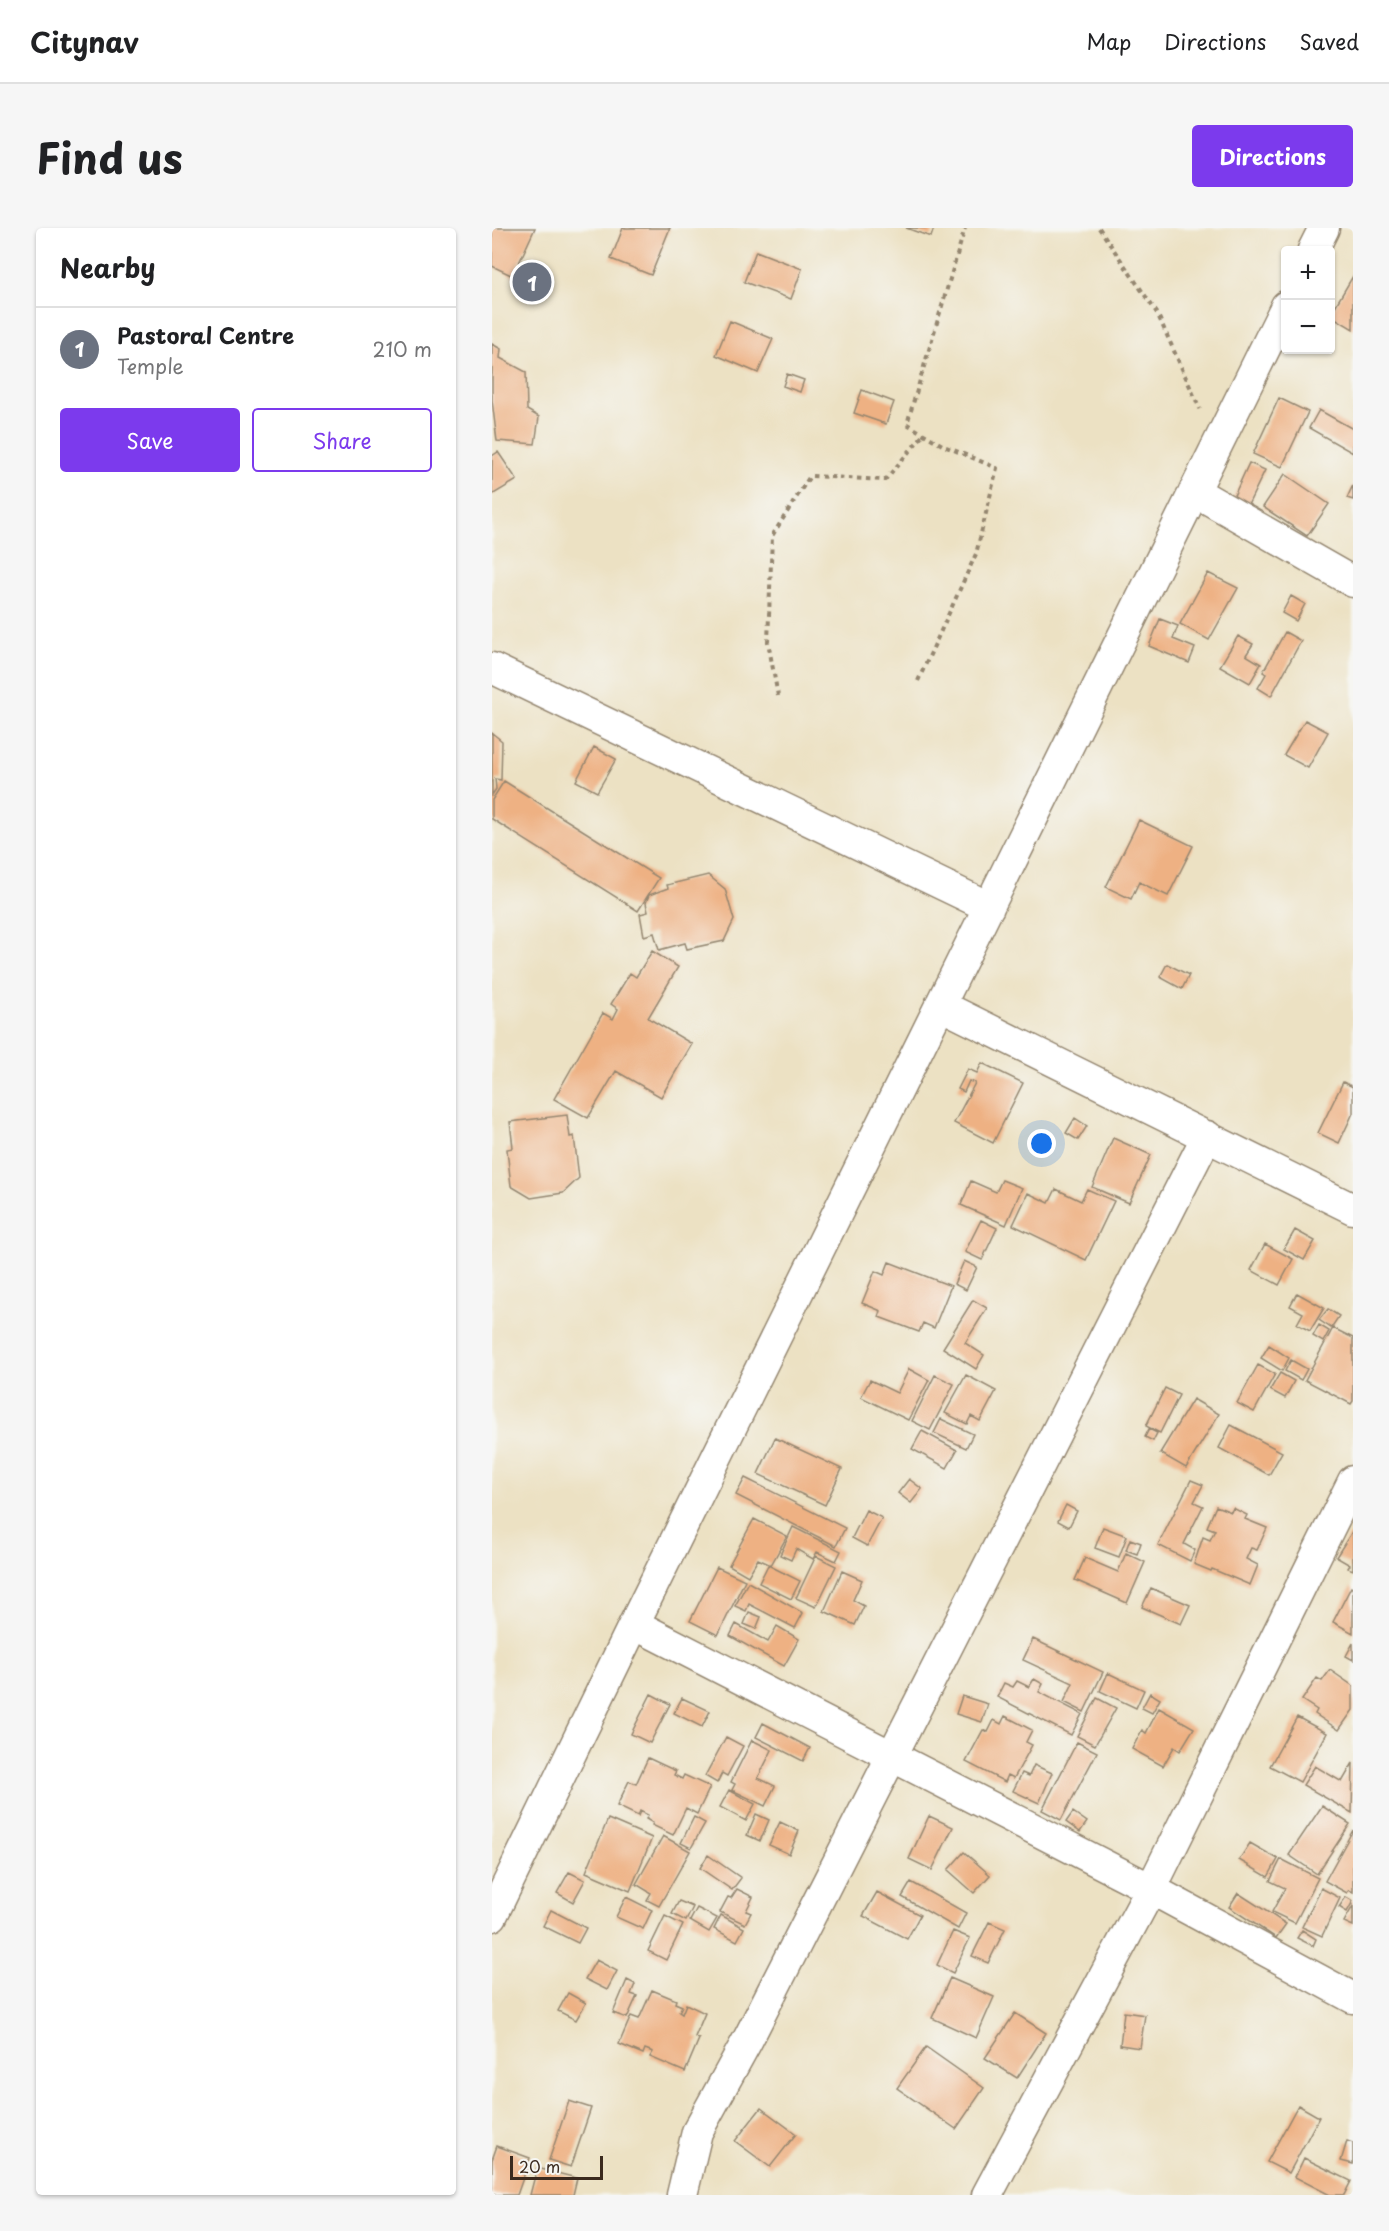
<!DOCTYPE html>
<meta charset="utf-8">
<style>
body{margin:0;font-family:"Playpen Sans",sans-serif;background:#f6f6f6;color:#202124}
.controls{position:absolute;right:18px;top:18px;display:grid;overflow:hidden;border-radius:6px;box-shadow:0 2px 4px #0004}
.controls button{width:54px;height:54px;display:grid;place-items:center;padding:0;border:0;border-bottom:2px solid #e0e0e0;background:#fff;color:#202124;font:30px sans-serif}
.scale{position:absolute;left:18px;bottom:15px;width:93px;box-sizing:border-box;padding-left:6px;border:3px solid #3b2a1e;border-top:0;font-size:16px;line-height:21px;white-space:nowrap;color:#3b2a1e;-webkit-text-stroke:4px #f6f6f2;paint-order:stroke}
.you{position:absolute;left:550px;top:916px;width:21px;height:21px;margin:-15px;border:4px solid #fff;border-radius:50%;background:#1a73e8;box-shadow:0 0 0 9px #1a73e833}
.badge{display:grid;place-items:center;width:39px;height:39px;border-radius:50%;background:#7c3aed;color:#fff;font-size:20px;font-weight:700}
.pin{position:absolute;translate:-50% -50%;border:3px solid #fff;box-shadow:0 2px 6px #0006}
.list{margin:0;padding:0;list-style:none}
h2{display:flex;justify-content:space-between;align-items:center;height:78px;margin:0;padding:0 24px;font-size:26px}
h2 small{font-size:20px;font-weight:400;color:#757577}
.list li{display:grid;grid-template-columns:39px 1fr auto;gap:18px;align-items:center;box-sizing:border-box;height:84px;padding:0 24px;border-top:2px solid #e0e0e0}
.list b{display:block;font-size:22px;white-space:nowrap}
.list p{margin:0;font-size:20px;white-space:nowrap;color:#757577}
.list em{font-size:20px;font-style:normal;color:#757577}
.actions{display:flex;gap:12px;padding:18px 24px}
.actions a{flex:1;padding:14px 0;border:2px solid #7c3aed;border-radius:6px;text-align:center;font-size:21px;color:#7c3aed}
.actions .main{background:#7c3aed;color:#fff}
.map{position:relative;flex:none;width:861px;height:1967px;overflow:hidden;border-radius:6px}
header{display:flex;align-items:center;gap:36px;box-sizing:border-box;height:84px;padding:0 30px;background:#fff;border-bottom:2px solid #e0e0e0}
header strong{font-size:28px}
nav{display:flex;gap:33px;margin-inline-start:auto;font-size:21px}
.intro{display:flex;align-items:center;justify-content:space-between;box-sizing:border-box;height:144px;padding:0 36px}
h1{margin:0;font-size:42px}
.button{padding:15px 27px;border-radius:6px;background:#7c3aed;color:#fff;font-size:21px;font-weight:700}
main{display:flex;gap:36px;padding:0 36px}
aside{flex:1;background:#fff;border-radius:6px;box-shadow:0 2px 4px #0004}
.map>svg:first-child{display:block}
.building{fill:#eeb183}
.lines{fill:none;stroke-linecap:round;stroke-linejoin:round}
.street-casing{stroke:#948670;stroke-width:33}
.path{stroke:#948670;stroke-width:4;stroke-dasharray:4.5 4.5;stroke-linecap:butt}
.street{stroke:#fff;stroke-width:30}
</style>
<header>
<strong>Citynav</strong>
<nav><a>Map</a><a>Directions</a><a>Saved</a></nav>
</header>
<div class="intro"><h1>Find us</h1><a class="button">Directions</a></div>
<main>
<aside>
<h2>Nearby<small></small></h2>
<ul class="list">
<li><span class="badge" style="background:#6b7280">1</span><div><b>Pastoral Centre</b><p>Temple</p></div><em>210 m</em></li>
</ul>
<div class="actions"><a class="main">Save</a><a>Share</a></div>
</aside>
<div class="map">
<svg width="861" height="1967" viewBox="0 0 861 1967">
<rect width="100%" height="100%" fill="#f6f6f2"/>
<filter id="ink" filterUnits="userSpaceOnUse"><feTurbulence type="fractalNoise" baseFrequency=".0167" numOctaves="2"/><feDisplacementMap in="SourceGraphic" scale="12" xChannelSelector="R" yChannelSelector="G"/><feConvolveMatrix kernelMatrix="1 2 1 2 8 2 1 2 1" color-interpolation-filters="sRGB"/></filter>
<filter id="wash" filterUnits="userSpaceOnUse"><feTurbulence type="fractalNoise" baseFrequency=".008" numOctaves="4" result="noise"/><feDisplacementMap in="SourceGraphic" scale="24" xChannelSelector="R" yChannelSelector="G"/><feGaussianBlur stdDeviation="1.35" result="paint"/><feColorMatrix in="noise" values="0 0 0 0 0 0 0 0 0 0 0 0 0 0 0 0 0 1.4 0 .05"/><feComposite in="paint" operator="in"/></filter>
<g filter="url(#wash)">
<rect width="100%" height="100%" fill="#ece1c3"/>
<g id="blocks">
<path class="building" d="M 0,0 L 43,0 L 21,48 L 0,38 Z
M 131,0 L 178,0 L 159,47 L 119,31 Z
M 414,0 L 442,0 L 439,9 Z
M 264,23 L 310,41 L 299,71 L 252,54 Z
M 861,48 L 861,101 L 838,87 Z
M 238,93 L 281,111 L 266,145 L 224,127 Z
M 0,116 L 9,121 L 8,130 L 34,144 L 35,182 L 47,189 L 43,216 L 5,213 L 0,172 Z
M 295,146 L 312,152 L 308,164 L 291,158 Z
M 370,162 L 402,174 L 394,196 L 362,185 Z
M 787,170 L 816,184 L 790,239 L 761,226 Z
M 827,182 L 861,201 L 861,225 L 817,200 Z
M 6,224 L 25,252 L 0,267 L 0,228 Z
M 757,235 L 773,242 L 756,277 L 741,270 Z
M 793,246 L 837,276 L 815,308 L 771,279 Z
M 861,257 L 861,272 L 855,270 Z
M 716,345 L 746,360 L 717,412 L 688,396 Z
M 799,368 L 813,376 L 804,393 L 790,385 Z
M 668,391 L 686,398 L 681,411 L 703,420 L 697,435 L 657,418 Z
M 793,404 L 809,413 L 779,468 L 766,460 L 774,446 L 771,444 Z
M 746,408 L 761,416 L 754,427 L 769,436 L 758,455 L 728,438 Z
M 813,492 L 836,504 L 816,540 L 792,527 Z
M 0,505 L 10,513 L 9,552 L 3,551 L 4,561 L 0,567 Z
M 102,519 L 124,531 L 105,564 L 84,553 Z
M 12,553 L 167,650 L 146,683 L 0,591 L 0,572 Z
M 647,592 L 701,618 L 676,668 L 647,654 L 639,671 L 614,659 Z
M 216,647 L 233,661 L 242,692 L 232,713 L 195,721 L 193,715 L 167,722 L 162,705 L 152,708 L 148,686 L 156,684 L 154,675 L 157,667 L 176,660 L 175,657 Z
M 160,723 L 186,739 L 156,790 L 200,816 L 169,869 L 124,843 L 96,890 L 62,871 L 111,785 L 121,791 L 126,781 L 119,776 L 138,745 L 144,749 Z
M 675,736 L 697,747 L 690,761 L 668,749 Z
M 490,835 L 531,855 L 501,915 L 462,895 L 483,855 L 477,853 L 472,864 L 466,861 L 476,841 L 485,845 Z
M 851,854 L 861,859 L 861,885 L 847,915 L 826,905 Z
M 75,887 L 78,909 L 82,908 L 87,950 L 71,965 L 39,970 L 19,958 L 15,921 L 21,920 L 18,894 Z
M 583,890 L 595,898 L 586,912 L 574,905 Z
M 621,910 L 659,927 L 637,975 L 600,959 Z
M 510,952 L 530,960 L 514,997 L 469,977 L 479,953 L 504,964 Z
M 564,961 L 589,973 L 595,961 L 622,973 L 594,1032 L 521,997 L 536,965 L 557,975 Z
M 489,992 L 505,1000 L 490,1032 L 473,1024 Z
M 803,1002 L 823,1013 L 812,1032 L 792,1021 Z
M 773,1016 L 801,1031 L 787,1057 L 759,1042 Z
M 472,1033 L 485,1039 L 474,1062 L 462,1056 Z
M 397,1034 L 459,1058 L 442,1100 L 431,1095 L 427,1104 L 387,1089 L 389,1083 L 370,1075 L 383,1043 L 392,1047 Z
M 805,1065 L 832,1080 L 818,1103 L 805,1096 L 811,1085 L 798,1078 Z
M 481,1072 L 495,1080 L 473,1115 L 492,1127 L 484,1141 L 451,1120 Z
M 836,1081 L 847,1088 L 839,1100 L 827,1092 Z
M 827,1097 L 837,1103 L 831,1114 L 821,1108 Z
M 841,1100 L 861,1110 L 861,1173 L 859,1176 L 813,1152 Z
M 777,1117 L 797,1130 L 790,1143 L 769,1130 Z
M 799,1132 L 815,1141 L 809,1152 L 793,1143 Z
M 766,1137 L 783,1146 L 762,1184 L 745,1175 Z
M 417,1141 L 437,1152 L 416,1192 L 369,1169 L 378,1152 L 405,1165 Z
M 788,1145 L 802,1153 L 793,1170 L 778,1162 Z
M 443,1147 L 462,1156 L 438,1202 L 420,1193 Z
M 474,1147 L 504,1163 L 488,1193 L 479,1188 L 475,1196 L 453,1185 Z
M 673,1160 L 687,1167 L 668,1205 L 654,1198 Z
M 701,1171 L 727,1186 L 694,1240 L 668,1225 Z
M 449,1191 L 481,1206 L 474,1220 L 442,1205 Z
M 739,1197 L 790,1224 L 777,1247 L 727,1220 Z
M 657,1201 L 665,1205 L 661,1213 L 653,1209 Z
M 430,1203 L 465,1222 L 455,1240 L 420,1221 Z
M 283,1210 L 350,1241 L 333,1277 L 266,1246 Z
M 253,1250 L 353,1300 L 344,1318 L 244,1267 Z
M 417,1251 L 430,1261 L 419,1275 L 406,1265 Z
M 699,1252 L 711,1257 L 702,1274 L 711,1278 L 692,1316 L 703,1322 L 698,1333 L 666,1317 Z
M 574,1277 L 585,1283 L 577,1299 L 566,1293 Z
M 724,1278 L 739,1284 L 741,1280 L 755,1287 L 753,1291 L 775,1300 L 765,1322 L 759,1320 L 754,1331 L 766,1337 L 758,1357 L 720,1341 L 719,1343 L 702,1336 L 711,1309 L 718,1312 L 723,1302 L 715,1299 Z
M 374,1282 L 390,1290 L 375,1318 L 360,1310 Z
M 262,1291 L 295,1308 L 279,1337 L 266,1331 L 256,1348 L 237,1337 Z
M 301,1299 L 349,1323 L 344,1333 L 325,1324 L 321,1331 L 304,1321 L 299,1332 L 288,1327 Z
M 611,1299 L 635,1308 L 627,1329 L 603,1320 Z
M 861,1302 L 861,1342 L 856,1340 L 858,1337 L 844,1329 Z
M 638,1311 L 649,1315 L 645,1326 L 634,1322 Z
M 634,1325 L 653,1334 L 635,1375 L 583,1352 L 593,1330 L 626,1344 Z
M 324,1328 L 344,1338 L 324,1379 L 304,1370 Z
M 276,1337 L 308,1353 L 299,1371 L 267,1355 Z
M 225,1339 L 253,1352 L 226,1407 L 198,1393 Z
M 350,1343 L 370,1352 L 361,1372 L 372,1378 L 363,1397 L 332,1383 Z
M 256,1354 L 311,1385 L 303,1400 L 257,1376 L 254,1383 L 243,1378 Z
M 859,1359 L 861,1361 L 861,1405 L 841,1394 Z
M 659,1360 L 698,1377 L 689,1396 L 650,1379 Z
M 257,1384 L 269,1389 L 264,1401 L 252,1396 Z
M 244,1396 L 276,1414 L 285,1398 L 307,1411 L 292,1438 L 238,1408 Z
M 541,1411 L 611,1444 L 592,1484 L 572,1474 L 581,1455 L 531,1432 Z
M 861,1415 L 861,1432 L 854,1428 Z
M 838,1442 L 861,1458 L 861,1482 L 847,1502 L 823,1486 L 825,1482 L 810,1472 L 825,1450 L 830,1453 Z
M 616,1445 L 652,1462 L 644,1480 L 608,1463 Z
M 542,1451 L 551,1456 L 547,1464 L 590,1486 L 579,1507 L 505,1469 L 512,1455 L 521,1459 L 525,1453 L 537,1459 Z
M 658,1465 L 668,1471 L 660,1485 L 650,1480 Z
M 159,1466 L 178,1476 L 158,1515 L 139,1506 Z
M 470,1468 L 496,1476 L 490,1494 L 464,1486 Z
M 190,1470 L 218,1483 L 210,1499 L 182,1485 Z
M 605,1470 L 624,1480 L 603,1517 L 585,1508 Z
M 667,1480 L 702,1500 L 688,1523 L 682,1519 L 671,1538 L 640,1521 L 650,1502 L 654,1505 Z
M 513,1488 L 540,1502 L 534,1514 L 540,1517 L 522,1550 L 516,1547 L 513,1554 L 474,1534 L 491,1502 L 496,1504 L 502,1492 L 509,1496 Z
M 805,1489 L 835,1505 L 808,1554 L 778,1538 Z
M 271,1495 L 318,1520 L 311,1533 L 264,1509 Z
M 234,1509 L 251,1518 L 235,1548 L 230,1545 L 225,1555 L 213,1548 Z
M 260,1512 L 280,1522 L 266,1550 L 283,1558 L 273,1578 L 240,1562 L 243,1556 L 239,1554 Z
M 585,1514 L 605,1524 L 569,1592 L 550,1582 Z
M 156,1530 L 184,1543 L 182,1547 L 190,1551 L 192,1547 L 218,1559 L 205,1586 L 194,1580 L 181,1607 L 160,1597 L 161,1595 L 154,1591 L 156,1587 L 148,1583 L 146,1588 L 125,1578 L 137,1553 L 144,1556 Z
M 861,1535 L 860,1585 L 811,1557 L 823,1538 L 850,1554 Z
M 542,1537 L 560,1545 L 547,1575 L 521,1563 L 530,1545 L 537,1548 Z
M 237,1562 L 263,1576 L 254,1593 L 228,1579 Z
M 830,1578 L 858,1596 L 825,1646 L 797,1627 Z
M 581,1584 L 595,1594 L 588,1604 L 574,1594 Z
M 264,1586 L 277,1592 L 268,1613 L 255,1607 Z
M 437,1588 L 461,1599 L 440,1642 L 417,1631 Z
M 202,1589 L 213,1595 L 199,1620 L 189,1615 Z
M 116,1591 L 160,1610 L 138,1663 L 94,1644 Z
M 288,1594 L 307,1603 L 297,1626 L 277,1617 Z
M 861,1602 L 861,1664 L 857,1662 L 855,1665 L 833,1653 Z
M 171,1608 L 198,1623 L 167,1678 L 155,1672 L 159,1665 L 144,1656 Z
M 758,1615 L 786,1631 L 776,1649 L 747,1632 Z
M 472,1624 L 498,1647 L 482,1665 L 456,1642 Z
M 216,1627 L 249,1650 L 240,1662 L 208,1640 Z
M 789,1631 L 826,1650 L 803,1695 L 780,1684 L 793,1660 L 778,1653 Z
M 77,1644 L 93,1652 L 81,1674 L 65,1665 Z
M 419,1654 L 474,1685 L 466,1701 L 410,1669 Z
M 829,1660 L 848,1670 L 830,1708 L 810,1699 Z
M 245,1661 L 261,1669 L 254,1683 L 259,1685 L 253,1696 L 228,1684 L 236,1669 L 239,1670 Z
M 385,1664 L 428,1687 L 415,1711 L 371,1688 Z
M 746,1665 L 794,1696 L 784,1710 L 737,1679 Z
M 134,1669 L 160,1682 L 151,1701 L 124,1689 Z
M 854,1669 L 861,1673 L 855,1684 L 847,1679 Z
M 187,1673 L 201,1679 L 194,1693 L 180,1686 Z
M 861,1678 L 861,1698 L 852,1694 Z
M 205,1680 L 225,1690 L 217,1704 L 198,1693 Z
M 59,1682 L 94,1700 L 86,1715 L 51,1698 Z
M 229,1687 L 252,1700 L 245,1713 L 222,1701 Z
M 173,1688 L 191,1697 L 174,1732 L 156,1723 Z
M 497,1694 L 513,1701 L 496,1735 L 480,1728 Z
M 810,1702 L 824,1711 L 821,1718 L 805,1710 Z
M 461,1703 L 478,1710 L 461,1745 L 445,1737 Z
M 104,1732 L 125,1743 L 115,1762 L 93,1751 Z
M 458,1750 L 502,1769 L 484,1810 L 440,1790 Z
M 135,1752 L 143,1756 L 139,1766 L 145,1768 L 135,1790 L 121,1785 Z
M 160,1762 L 184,1772 L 183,1775 L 190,1778 L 187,1784 L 190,1786 L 194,1776 L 213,1785 L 203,1809 L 207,1811 L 193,1844 L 158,1829 L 161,1824 L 153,1821 L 151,1826 L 127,1816 L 139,1788 L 147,1791 Z
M 76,1765 L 94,1775 L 84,1792 L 66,1783 Z
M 632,1784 L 653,1787 L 648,1820 L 628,1817 Z
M 523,1785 L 554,1805 L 525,1850 L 493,1830 Z
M 434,1819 L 492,1860 L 464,1901 L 405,1860 Z
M 77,1873 L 99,1880 L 79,1939 L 57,1932 Z
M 806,1877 L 827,1889 L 797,1945 L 775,1934 Z
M 269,1880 L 304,1906 L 278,1939 L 243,1913 Z
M 855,1913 L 861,1915 L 861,1936 L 849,1933 Z
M 5,1918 L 38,1930 L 25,1967 L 0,1967 L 0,1932 Z
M 812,1930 L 859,1953 L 852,1967 L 838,1967 L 803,1949 Z
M 45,1940 L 85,1950 L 81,1967 L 38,1967 Z"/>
</g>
</g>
<g filter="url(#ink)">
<use href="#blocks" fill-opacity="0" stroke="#948670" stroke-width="1.5"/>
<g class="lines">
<g class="street-casing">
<path id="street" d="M 821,22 L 832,0
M 702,263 L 861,354
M 0,440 L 497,679
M 448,777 L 861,981
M 142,1396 L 659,1661 L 861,1770
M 0,1688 L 142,1396 L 794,78
M 190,1967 L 205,1904 L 255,1813 L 715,908
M 495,1967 L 659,1661 L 861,1253"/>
</g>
<path class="path" d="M 607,0 L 665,85 L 708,181
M 426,453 L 484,326 L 505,240 L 452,218 L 415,196 L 473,0
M 286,468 L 276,414 L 280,308 L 318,248 L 393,252 L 432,206"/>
<use href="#street" class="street"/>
</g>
</g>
</svg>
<div class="controls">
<button>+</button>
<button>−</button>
</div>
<div class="scale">20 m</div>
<div class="you"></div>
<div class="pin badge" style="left:40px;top:54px;background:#6b7280">1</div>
</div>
</main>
